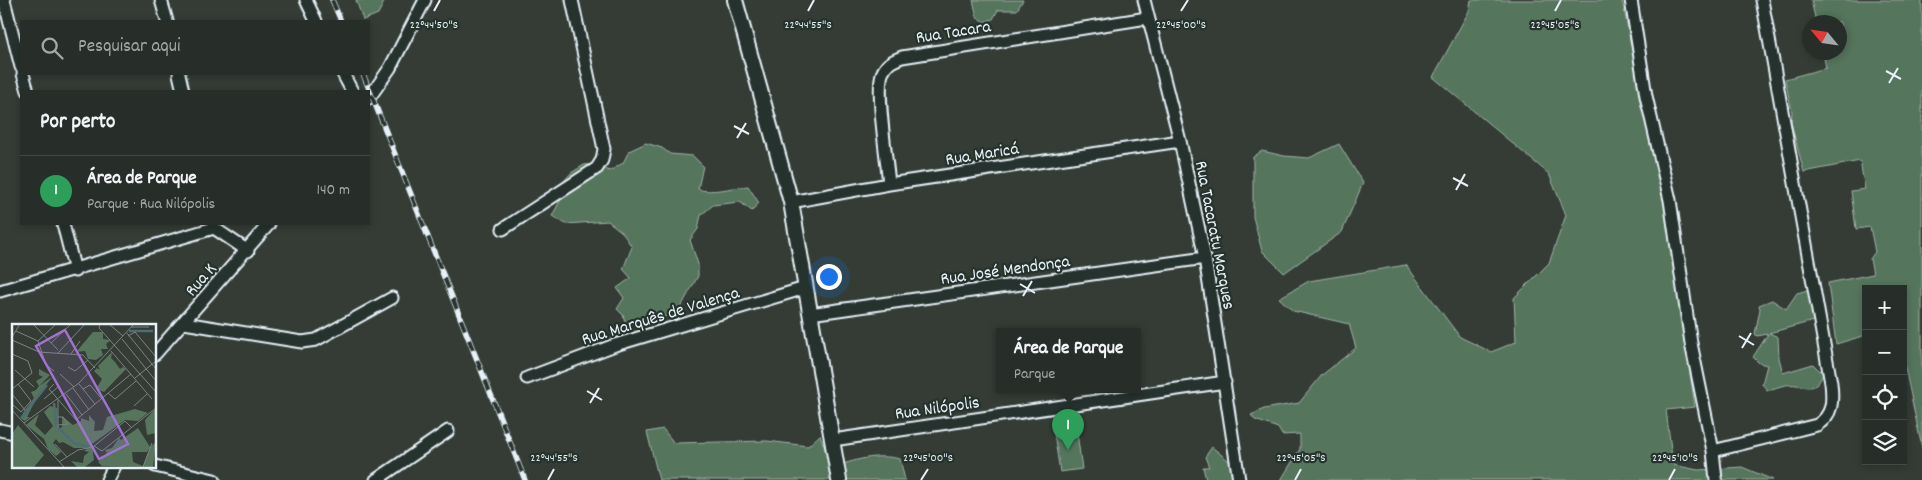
<!DOCTYPE html>
<html lang="pt">
<meta charset="utf-8">
<style>
body{margin:0;font-family:Dekko,sans-serif;background:#2f3530;color:#f1f3f6}
.controls{position:absolute;right:15px;bottom:15px;display:grid;overflow:hidden;border-radius:0px;box-shadow:0 2px 8px #0003}
.controls button{width:45px;height:45px;display:grid;place-items:center;padding:0;border:0;border-bottom:1px solid #434945;background:#272d28;color:#f1f3f6;font:25px sans-serif}
.compass{position:absolute;left:1802px;top:15px;width:45px;height:45px;border-radius:50%;background:#272d28;box-shadow:0 2px 8px #0003;rotate:299deg}
.you{position:absolute;left:828px;top:276px;width:18px;height:18px;margin:-12px;border:4px solid #fff;border-radius:50%;background:#1a73e8;box-shadow:0 0 0 8px #1a73e833}
.badge{display:grid;place-items:center;width:32px;height:32px;border-radius:50%;background:#ff9aa2;color:#fff;font-size:16px;font-weight:700}
.pin{position:absolute;translate:-50% -41px;filter:drop-shadow(0 1px 2px #0008)}
.pin::after{content:'';position:absolute;top:26px;width:18px;height:15px;background:inherit;clip-path:polygon(0 0,100% 0,50% 100%)}
.popup{position:absolute;left:996px;top:328px;width:145px;height:65px;box-sizing:border-box;display:grid;place-content:center;border-radius:0px;background:#272d28;filter:drop-shadow(0 1px 4px #0005);font-size:16px;white-space:nowrap;color:#a4a8a8}
.popup b{font-size:19px;color:#f1f3f6}
.popup::after{content:'';position:absolute;left:50%;top:100%;margin-left:-10px;border:10px solid transparent;border-top-color:#272d28}
.list{margin:0;padding:0;list-style:none}
h2{display:flex;justify-content:space-between;align-items:center;height:65px;margin:0;padding:0 20px;font-size:21px}
h2 small{font-size:16px;font-weight:400;color:#a4a8a8}
.list li{display:grid;grid-template-columns:32px 1fr auto;gap:15px;align-items:center;box-sizing:border-box;height:70px;padding:0 20px;border-top:1px solid #434945}
.list b{display:block;font-size:19px;white-space:nowrap}
.list p{margin:0;font-size:16px;white-space:nowrap;color:#a4a8a8}
.list em{font-size:16px;font-style:normal;color:#a4a8a8}
.icon{flex:none;width:28px;height:28px;fill:none;stroke:currentColor;stroke-width:2;stroke-linecap:round;stroke-linejoin:round}
.map{position:relative;flex:none;width:1922px;height:480px;overflow:hidden}
.search{position:absolute;background:#272d28;box-shadow:0 2px 8px #0003;left:20px;top:20px;width:350px;height:55px;display:flex;align-items:center;gap:12px;box-sizing:border-box;padding:0 18px;border-radius:0px;color:#a4a8a8;font-size:19px}
.panel{position:absolute;background:#272d28;box-shadow:0 2px 8px #0003;left:20px;top:90px;width:350px;height:135px;border-radius:0px}
.map>svg:first-child{display:block}
.green{fill:#57755d;stroke:#a0b3aa}
.lines{fill:none;stroke-linecap:round;stroke-linejoin:round}
.minor-casing{stroke:#e8f1f8;stroke-width:15}
.tertiary-casing{stroke:#e8f1f8;stroke-width:18}
.minor{stroke:#26332d;stroke-width:11}
.tertiary{stroke:#26332d;stroke-width:14}
.rail-casing{stroke:#e8f1f8;stroke-width:5.5}
.rail{stroke:#26332d;stroke-width:4;stroke-dasharray:11;stroke-linecap:butt}
.ticks{fill:none;stroke:#e8f1f8;stroke-width:2}
.labels{text-anchor:middle;stroke-width:4.5;stroke-linejoin:round;paint-order:stroke}
.street-label{font-size:18px;fill:#e8f1f8;stroke:#26332d}
.inset-river{fill:none;stroke:#4e6c75;stroke-width:2.5}
.inset-road{fill:none;stroke:#7c8483;stroke-width:1}
.view{fill:#a171d3;fill-opacity:0.15;stroke:#a171d3;stroke-width:2.5}
.inset-edge{fill:none;stroke:#e8f1f8;stroke-width:2.5}
.ticks-label{font-size:12px;text-anchor:middle;fill:#e8f1f8;stroke:#26332d;stroke-width:4.5;stroke-linejoin:round;paint-order:stroke}
</style>
<div class="map">
<svg width="1922" height="480" viewBox="0 0 1922 480">
<rect width="100%" height="100%" fill="#343c35"/>
<filter id="ink" filterUnits="userSpaceOnUse"><feTurbulence type="fractalNoise" baseFrequency=".02" numOctaves="2"/><feDisplacementMap in="SourceGraphic" scale="10" xChannelSelector="R" yChannelSelector="G"/><feConvolveMatrix kernelMatrix="1 2 1 2 8 2 1 2 1" color-interpolation-filters="sRGB"/></filter>
<g filter="url(#ink)">
<path class="green" d="M 356,0 L 385,0 L 378,14 L 363,20 Z
M 973,0 L 1023,0 L 1017,10 L 998,10 L 993,19 L 984,22 L 977,17 Z
M 1471,0 L 1622,0 L 1669,228 L 1695,407 L 1666,410 L 1673,465 L 1698,470 L 1742,467 L 1773,480 L 1281,480 L 1300,449 L 1300,434 L 1282,435 L 1278,428 L 1255,420 L 1251,415 L 1264,409 L 1299,403 L 1322,375 L 1356,348 L 1349,324 L 1293,311 L 1279,298 L 1309,281 L 1406,265 L 1460,337 L 1491,352 L 1516,342 L 1514,298 L 1549,263 L 1566,215 L 1549,174 L 1433,77 L 1469,11 Z
M 1811,0 L 1922,0 L 1922,448 L 1903,358 L 1903,289 L 1866,289 L 1866,335 L 1836,344 L 1828,283 L 1873,274 L 1870,259 L 1875,252 L 1870,227 L 1856,229 L 1851,191 L 1865,189 L 1860,161 L 1804,172 L 1791,123 L 1792,112 L 1785,79 L 1826,68 L 1823,53 L 1840,52 L 1840,22 L 1816,22 Z
M 646,143 L 662,148 L 670,154 L 693,156 L 703,166 L 698,189 C 709,194 735,187 748,186 L 759,203 L 752,211 L 740,202 L 713,205 L 701,215 L 698,229 L 690,240 L 698,264 L 698,276 L 677,314 C 659,317 644,323 626,325 L 623,315 L 617,309 L 624,298 L 617,288 L 631,278 L 623,269 L 632,247 L 622,232 L 608,221 L 566,224 L 552,216 L 561,199 L 563,182 L 571,173 L 584,165 L 593,164 L 610,171 L 623,163 L 629,151 Z
M 1339,144 L 1363,183 L 1342,232 L 1284,273 L 1262,251 L 1253,217 L 1253,157 L 1262,151 L 1284,156 L 1309,158 Z
M 1811,289 L 1817,320 L 1769,333 L 1778,337 L 1779,358 L 1783,373 L 1813,364 L 1823,374 C 1814,397 1803,382 1786,385 C 1779,386 1774,389 1767,390 L 1762,384 L 1767,365 L 1759,363 L 1753,357 L 1768,334 L 1757,336 L 1755,334 L 1760,309 L 1759,305 L 1772,300 L 1786,309 L 1797,293 Z
M 1075,418 L 1082,469 L 1060,472 L 1052,421 Z
M 663,429 L 674,443 L 767,441 L 808,446 L 820,435 L 832,468 C 854,460 876,453 900,459 L 905,480 L 659,480 L 647,432 Z
M 1212,447 L 1229,461 L 1235,480 L 1206,480 L 1203,467 L 1209,467 L 1205,457 Z"/>
<g class="lines">
<g class="minor-casing">
<path id="minor" d="M 4,0 L 21,67
M 161,0 L 167,21
M 306,0 L 316,21
M 1144,0 L 1180,141 L 1205,258 L 1239,480
M 1631,0 L 1646,96 L 1670,200 L 1691,343 L 1713,451 L 1716,480
M 23,74 L 28,91
M 179,74 L 183,91
M 343,74 L 352,91
M 369,98 L 390,68 L 425,0
M 889,184 C 887,161 876,93 882,74 C 886,64 892,61 902,57 L 1147,18
M 791,202 L 889,184 L 1180,141
M 63,224 L 75,271
M 213,224 L 214,228 L 248,251
M 503,229 L 597,168 L 602,160 L 604,149 L 572,0
M 0,291 L 214,228
M 810,314 L 1205,258
M 184,323 L 302,342 L 316,340 L 392,298
M 155,354 L 269,224
M 527,378 L 615,345 L 805,288
M 0,430 L 14,433
M 833,440 L 1225,382
M 1713,451 L 1817,425 C 1833,415 1833,401 1831,383 L 1762,0
M 155,466 L 214,480
M 107,480 L 114,466
M 376,480 L 448,431"/>
</g>
<g class="tertiary-casing">
<path id="tertiary" d="M 735,0 L 791,202 L 839,480"/>
</g>
<use href="#minor" class="minor"/>
<use href="#tertiary" class="tertiary"/>
<g class="rail-casing">
<path id="rail" d="M 332,0 L 341,21
M 363,74 L 525,480"/>
</g>
<use href="#rail" class="rail"/>
</g>
</g>
<path class="ticks" d="M 434,11 L 440,0M 808,11 L 814,0M 1181,11 L 1188,0M 1555,11 L 1561,0M 1886,71 L 1901,79M 1889,83 L 1898,68M 734,126 L 749,134M 737,138 L 746,123M 1453,178 L 1468,186M 1456,190 L 1465,174M 1020,284 L 1035,293M 1023,296 L 1032,281M 1739,336 L 1754,345M 1742,348 L 1751,333M 587,391 L 602,400M 590,403 L 599,388M 548,480 L 554,469M 921,480 L 928,469M 1295,480 L 1301,469M 1669,480 L 1675,469"/>
<g class="labels">
<g class="street-label">
<text transform="translate(953 31) rotate(-9)" y="6">Rua Tacara</text>
<text transform="translate(982 153) rotate(-9)" y="6">Rua Maricá</text>
<text transform="translate(1216 235) rotate(79)" y="6">Rua Tacaratu Marques</text>
<text transform="translate(1005 269) rotate(-8)" y="6">Rua José Mendonça</text>
<text transform="translate(200 279) rotate(-49)" y="6">Rua K</text>
<text transform="translate(660 315) rotate(-17)" y="6">Rua Marquês de Valença</text>
<text transform="translate(937 407) rotate(-8)" y="6">Rua Nilópolis</text>
</g>
</g>
<g transform="translate(12 324)">
<rect width="144" height="144" fill="#343c35"/>
<path d="M 81,8 L 91,8 L 91,15 L 99,16 L 94,20 L 96,25 L 89,25 L 91,31 L 84,36 L 76,35 L 73,27 L 64,28 ZM 100,28 L 99,34 L 103,38 L 105,35 L 103,38 L 108,45 L 111,43 L 114,45 L 92,68 L 84,65 L 90,55 L 82,47 L 85,44 L 88,46 L 86,42 ZM 27,45 L 38,51 L 27,62 L 40,53 L 15,87 L 22,79 L 15,93 L 18,93 L 13,97 L 9,95 L 12,87 L 22,74 L 19,68 L 24,66 L 27,62 L 24,57 L 31,53 L 27,51 ZM 38,82 L 45,84 L 46,105 L 50,103 L 50,92 L 61,101 L 69,97 L 69,94 L 77,97 L 77,91 L 83,98 L 82,107 L 91,106 L 95,93 L 123,85 L 136,89 L 126,97 L 113,96 L 80,120 L 82,136 L 73,143 L 65,143 L 59,137 L 71,139 L 72,132 L 77,128 L 72,127 L 76,124 L 62,124 L 51,118 L 47,119 L 44,115 L 41,119 L 49,128 L 44,132 L 36,125 L 32,115 L 14,101 L 27,90 L 23,101 L 33,111 L 41,102 L 32,88 ZM 144,84 L 144,109 L 135,111 L 133,96 ZM 6,101 L 32,131 L 22,143 L 0,143 L 0,110 ZM 126,104 L 138,123 L 144,118 L 141,143 L 90,142 L 86,138 L 95,129 L 93,126 L 100,124 L 107,114 L 109,116 ZM 138,124 L 131,142 L 121,138 L 120,128 L 135,128 Z" fill="#57755d" fill-rule="evenodd"/>
<path class="inset-river" d="M 117,7 L 141,7M 42,79 L 44,102 L 62,119 L 77,123M 9,94 L 35,61"/>
<path class="inset-road" d="M 21,0 L 46,26M 88,0 L 87,4 L 144,68M 97,0 L 111,12M 119,3 L 137,3M 4,7 L 26,17M 115,9 L 144,45M 116,12 L 123,8 L 144,33M 0,13 L 8,0M 110,15 L 144,57M 0,16 L 27,28 L 71,31 L 83,44M 26,17 L 34,41 L 42,47M 26,17 L 44,0M 39,19 L 59,0M 99,27 L 140,75M 46,29 L 73,0M 0,30 L 16,37 L 20,49 L 0,65M 59,30 L 68,17M 56,43 L 63,47 L 76,36M 3,46 L 22,63M 48,50 L 62,63M 123,54 L 144,37M 42,60 L 37,65 L 64,96 L 119,50M 67,60 L 83,80M 61,64 L 77,86M 71,65 L 78,61 L 89,74M 96,69 L 103,75 L 124,57M 0,70 L 13,86M 54,70 L 70,91M 32,75 L 46,63M 46,76 L 46,104M 0,80 L 9,88 L 19,77 L 6,60M 122,82 L 135,70M 0,86 L 52,143M 46,93 L 51,93 L 56,100 L 46,101M 12,99 L 67,59 L 122,0M 43,120 L 55,133M 82,122 L 90,127 L 144,84M 47,138 L 66,126 L 81,123 L 113,97 L 119,103M 131,143 L 140,119"/>
<path class="view" d="M 53,6 L 116,120 L 87,135 L 24,22 Z"/>
<rect width="144" height="144" class="inset-edge"/>
</g>
<g class="ticks-label">
<text x="434" y="28">22°44'50"S</text>
<text x="808" y="28">22°44'55"S</text>
<text x="1181" y="28">22°45'00"S</text>
<text x="1555" y="28">22°45'05"S</text>
<text x="554" y="461">22°44'55"S</text>
<text x="928" y="461">22°45'00"S</text>
<text x="1301" y="461">22°45'05"S</text>
<text x="1675" y="461">22°45'10"S</text>
</g>
</svg>
<div class="controls">
<button>+</button>
<button>−</button>
<button><svg class="icon" aria-label="locate" viewBox="0 0 24 24"><circle cx="12" cy="12" r="6"/><path d="M12 2v4M12 18v4M2 12h4M18 12h4"/></svg></button>
<button><svg class="icon" aria-label="layers" viewBox="0 0 24 24"><path d="M12 4l9 5-9 5-9-5zM3 14l9 5 9-5"/></svg></button>
</div>
<svg class="compass" viewBox="-18 -18 36 36"><path d="M0-13l5 13h-10z" fill="#e53935"/><path d="M0 13l5-13h-10z" fill="#a4a8a8"/></svg>
<div class="you"></div>
<div class="pin badge" style="left:1068px;top:450px;background:#2e9e5b">1</div>
<div class="popup"><b>Área de Parque</b>Parque</div>
<div class="search"><svg class="icon" aria-label="search" viewBox="0 0 24 24"><circle cx="10" cy="10" r="6"/><path d="M15 15l6 6"/></svg>Pesquisar aqui</div>
<section class="panel">
<h2>Por perto<small></small></h2>
<ul class="list">
<li><span class="badge" style="background:#2e9e5b">1</span><div><b>Área de Parque</b><p>Parque · Rua Nilópolis</p></div><em>140 m</em></li>
</ul>
</section>
</div>
